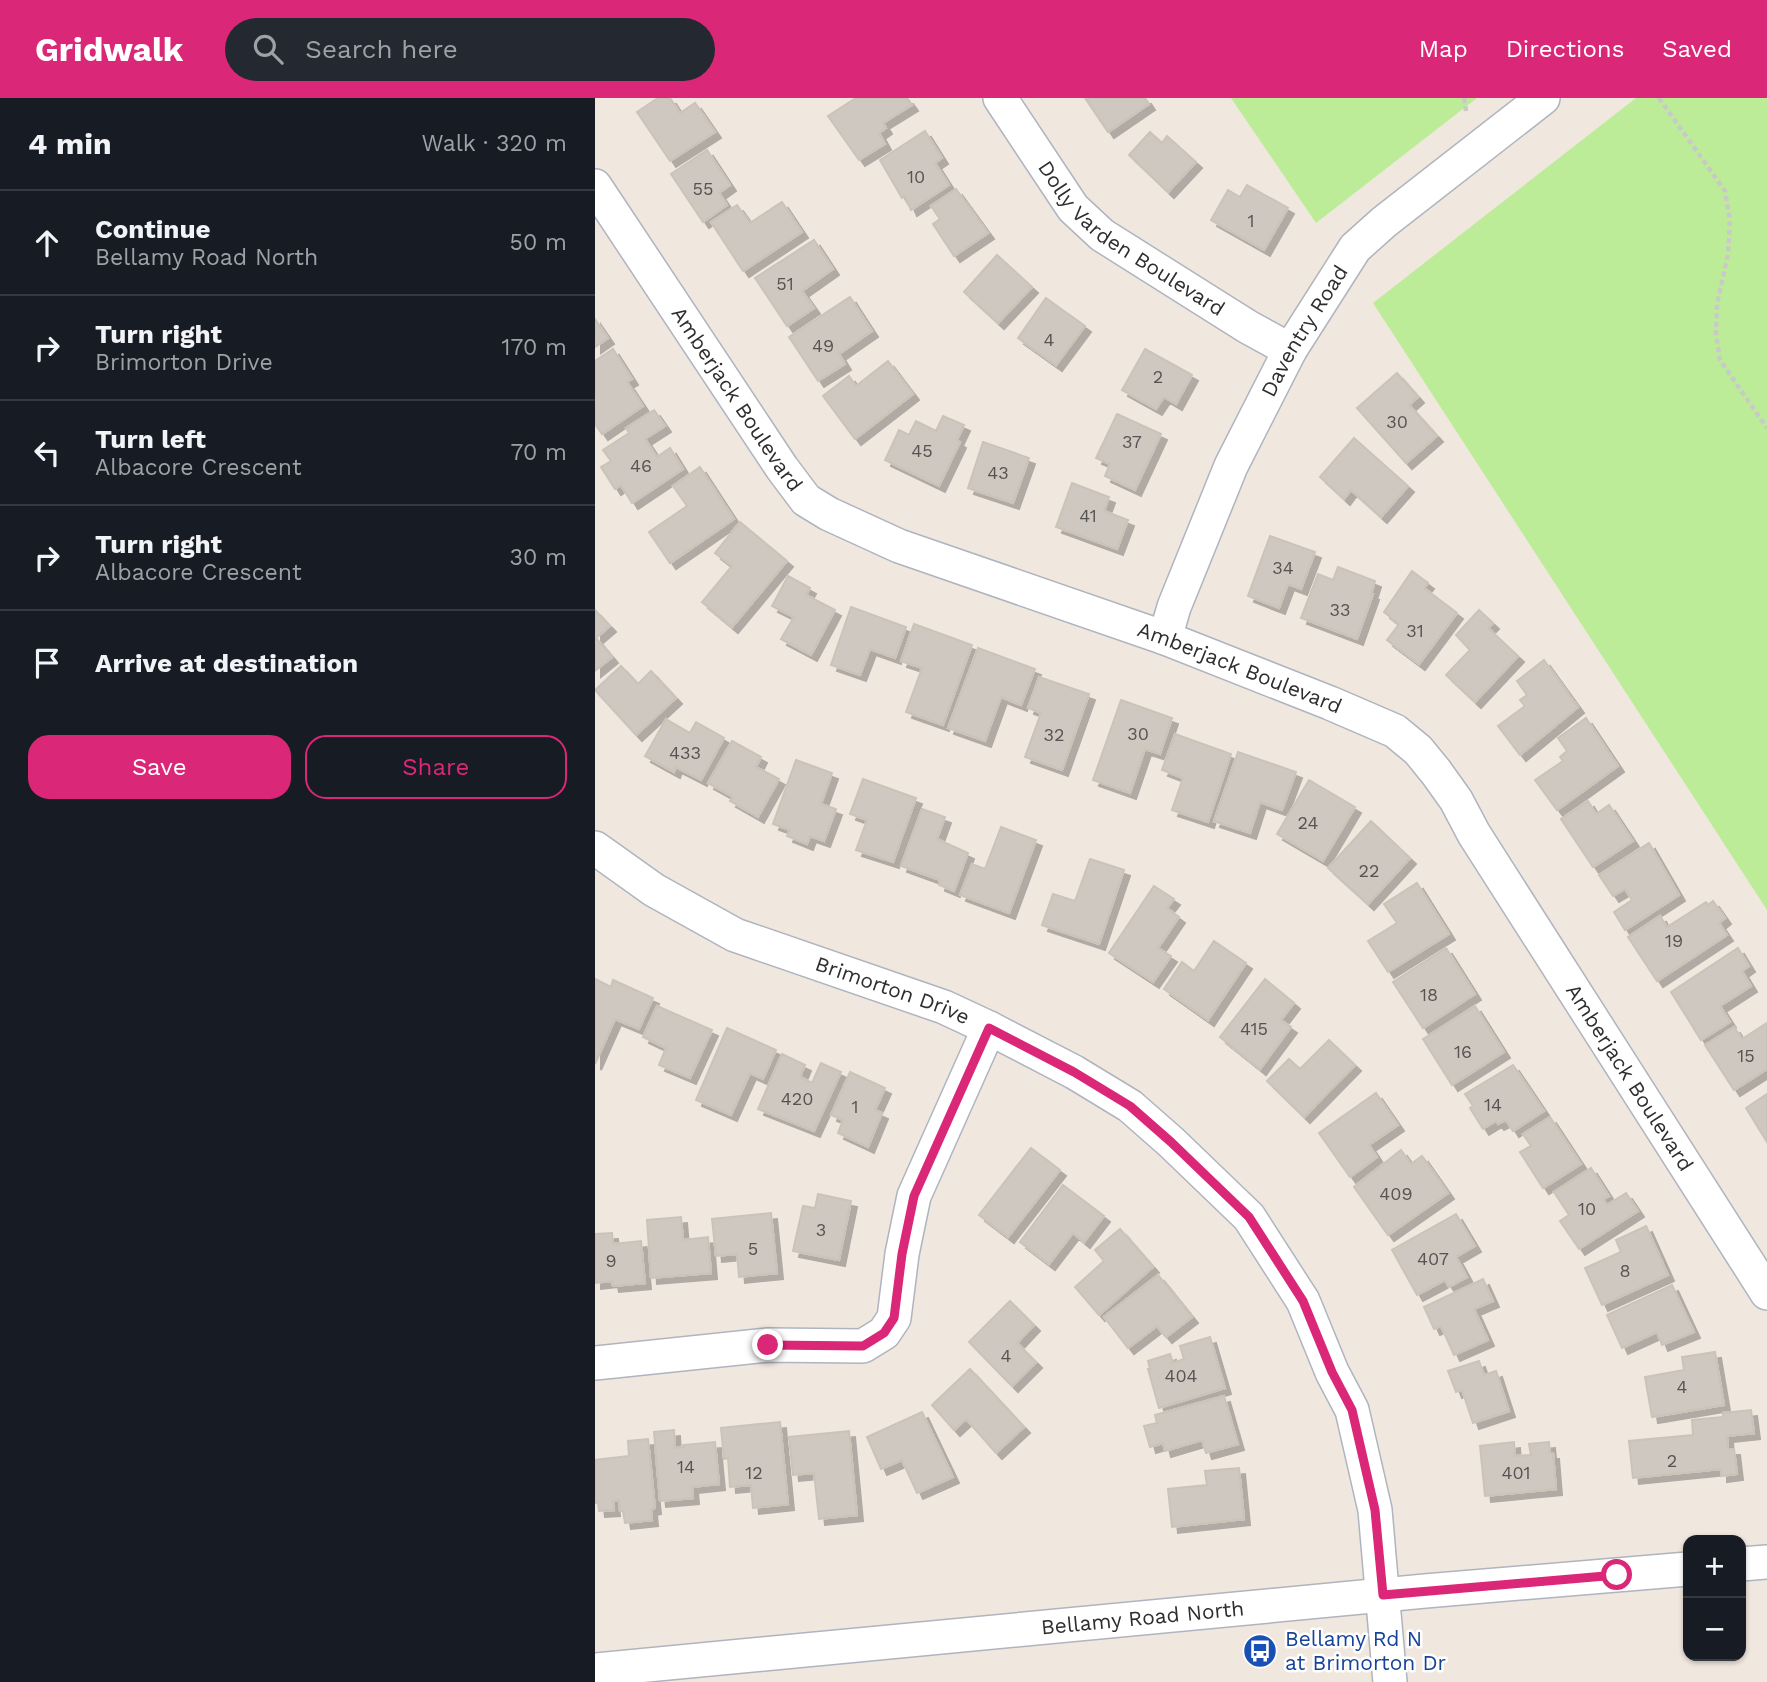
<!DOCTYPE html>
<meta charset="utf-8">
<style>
body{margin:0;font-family:"Work Sans",sans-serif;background:#242831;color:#f1f3f6}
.controls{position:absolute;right:21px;bottom:21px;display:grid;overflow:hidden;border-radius:14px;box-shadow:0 2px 5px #0004}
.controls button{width:63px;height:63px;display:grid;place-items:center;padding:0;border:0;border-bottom:2px solid #363941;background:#171b24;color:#f1f3f6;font:35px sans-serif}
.stop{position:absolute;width:21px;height:21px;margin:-16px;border:5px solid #db2777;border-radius:50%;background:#fff}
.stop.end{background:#db2777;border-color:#fff;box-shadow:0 2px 7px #0008}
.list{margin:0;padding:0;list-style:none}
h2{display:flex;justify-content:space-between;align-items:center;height:91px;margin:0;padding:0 28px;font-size:30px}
h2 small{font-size:23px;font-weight:400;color:#9ea1a6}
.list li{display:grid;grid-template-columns:46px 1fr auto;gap:21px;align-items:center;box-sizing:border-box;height:105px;padding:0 28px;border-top:2px solid #363941}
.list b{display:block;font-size:26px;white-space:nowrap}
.list p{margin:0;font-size:23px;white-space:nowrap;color:#9ea1a6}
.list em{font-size:23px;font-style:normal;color:#9ea1a6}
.actions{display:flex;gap:14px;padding:21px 28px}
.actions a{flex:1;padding:16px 0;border:2px solid #db2777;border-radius:21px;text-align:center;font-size:24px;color:#db2777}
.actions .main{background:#db2777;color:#fff}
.icon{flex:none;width:38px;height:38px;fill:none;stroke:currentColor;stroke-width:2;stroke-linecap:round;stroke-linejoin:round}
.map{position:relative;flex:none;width:1172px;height:1584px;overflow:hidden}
header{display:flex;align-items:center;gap:42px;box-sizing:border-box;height:98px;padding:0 35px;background:#db2777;color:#fff}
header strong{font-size:33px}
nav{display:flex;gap:38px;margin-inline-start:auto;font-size:24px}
.search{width:490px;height:63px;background:#242831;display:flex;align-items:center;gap:18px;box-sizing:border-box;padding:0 24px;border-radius:38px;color:#9ea1a6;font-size:26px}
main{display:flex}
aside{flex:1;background:#171b24}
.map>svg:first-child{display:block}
.green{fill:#bcec97}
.building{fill:#cfc8c0;stroke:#ccc3b8;stroke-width:2;filter:url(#shadow)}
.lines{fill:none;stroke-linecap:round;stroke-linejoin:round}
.minor-casing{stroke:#afb4be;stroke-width:36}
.path{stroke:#c9c9c9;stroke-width:4.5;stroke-dasharray:5 3.5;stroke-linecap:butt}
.minor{stroke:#fff;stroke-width:33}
.route{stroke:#db2777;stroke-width:9}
.labels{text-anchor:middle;stroke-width:5;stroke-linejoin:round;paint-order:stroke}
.number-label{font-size:18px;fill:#565452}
.street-label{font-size:21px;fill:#2e2e2e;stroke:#fff}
.transit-label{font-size:21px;fill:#164399;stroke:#fff;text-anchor:start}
</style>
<header>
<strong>Gridwalk</strong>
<div class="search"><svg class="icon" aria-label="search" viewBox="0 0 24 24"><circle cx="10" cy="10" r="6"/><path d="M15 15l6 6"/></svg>Search here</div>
<nav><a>Map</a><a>Directions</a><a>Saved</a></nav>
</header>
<main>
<aside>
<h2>4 min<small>Walk · 320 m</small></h2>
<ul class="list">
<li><svg class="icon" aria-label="ahead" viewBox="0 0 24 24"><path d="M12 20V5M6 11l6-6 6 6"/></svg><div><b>Continue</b><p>Bellamy Road North</p></div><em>50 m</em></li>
<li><svg class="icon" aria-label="right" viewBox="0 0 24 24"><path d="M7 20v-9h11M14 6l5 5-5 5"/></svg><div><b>Turn right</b><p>Brimorton Drive</p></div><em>170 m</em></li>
<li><svg class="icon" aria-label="left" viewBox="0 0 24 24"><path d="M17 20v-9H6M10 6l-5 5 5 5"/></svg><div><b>Turn left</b><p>Albacore Crescent</p></div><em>70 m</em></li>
<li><svg class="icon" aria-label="right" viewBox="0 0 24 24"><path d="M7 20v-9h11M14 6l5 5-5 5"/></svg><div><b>Turn right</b><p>Albacore Crescent</p></div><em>30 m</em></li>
<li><svg class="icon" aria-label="arrive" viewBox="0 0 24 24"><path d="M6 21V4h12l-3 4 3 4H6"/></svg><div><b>Arrive at destination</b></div></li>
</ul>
<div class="actions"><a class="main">Save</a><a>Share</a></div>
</aside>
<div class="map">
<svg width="1172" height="1584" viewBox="0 0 1172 1584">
<defs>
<filter id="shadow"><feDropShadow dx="6" dy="6" stdDeviation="0" flood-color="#0004"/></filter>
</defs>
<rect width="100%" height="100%" fill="#f0e7df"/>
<path class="green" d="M 636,0 L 882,0 L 721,125 Z
M 1041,0 L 1172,0 L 1172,812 L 778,205 Z"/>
<path class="building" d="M 63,0 L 75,0 L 85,15 L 100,5 L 120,34 L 75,63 L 42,14 Z
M 261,0 L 312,0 L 317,7 L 288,25 L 291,30 L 284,35 L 290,46 L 264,62 L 233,18 Z
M 490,0 L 550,0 L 554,6 L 513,34 Z
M 330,33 L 347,60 L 340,65 L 354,87 L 316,112 L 310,98 L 307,100 L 285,62 Z
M 555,34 L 567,45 L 572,38 L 601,64 L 573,94 L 534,57 Z
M 112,52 L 135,87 L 124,95 L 132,107 L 108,124 L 76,76 Z
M 652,87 L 693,110 L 669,152 L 616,122 L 633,92 L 645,99 Z
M 361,91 L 393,135 L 359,158 L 338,126 L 345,121 L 336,108 Z
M 187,104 L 207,134 L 148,173 L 116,124 L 142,107 L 155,125 Z
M 219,142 L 238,171 L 207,193 L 219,210 L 192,228 L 160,180 Z
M 402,157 L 437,189 L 403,225 L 369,194 Z
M 255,199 L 277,233 L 244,256 L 250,266 L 223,283 L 194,239 Z
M 451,200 L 490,228 L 461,267 L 423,240 Z
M 0,221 L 13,240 L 0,249 Z
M 18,251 L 37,281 L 32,284 L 48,308 L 7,336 L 0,326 L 0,263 Z
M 550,251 L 597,277 L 581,306 L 569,299 L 561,311 L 527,292 Z
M 293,263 L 318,296 L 260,341 L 228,298 L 254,278 L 261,288 Z
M 802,275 L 823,299 L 814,307 L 842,338 L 811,365 L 762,310 Z
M 59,312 L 70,328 L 50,341 L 62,359 L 75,350 L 88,371 L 37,405 L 26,387 L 20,391 L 6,369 L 16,363 L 8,352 L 34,335 L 31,330 Z
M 522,316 L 566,336 L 540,392 L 510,378 L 515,366 L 501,360 Z
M 348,318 L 369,327 L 362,342 L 365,344 L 344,388 L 290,362 L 304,332 L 314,337 L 321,323 L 341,333 Z
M 759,340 L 813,388 L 786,419 L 756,392 L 749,401 L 725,379 Z
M 388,344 L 434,360 L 418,405 L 373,390 Z
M 105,369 L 139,421 L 75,465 L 54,434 L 92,408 L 78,388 Z
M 477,385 L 514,399 L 509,413 L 533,422 L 522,451 L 461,429 Z
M 145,424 L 192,463 L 137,529 L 107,504 L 137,468 L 120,455 Z
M 675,438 L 720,454 L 706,491 L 693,486 L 684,510 L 653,498 Z
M 743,469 L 780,483 L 776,496 L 778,496 L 762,541 L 706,520 L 723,476 L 738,482 Z
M 817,473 L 833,485 L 829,490 L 862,515 L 824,566 L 792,542 L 804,526 L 789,514 Z
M 193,478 L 215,490 L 211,497 L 240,512 L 216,557 L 186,541 L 199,519 L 177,508 Z
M 256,509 L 311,529 L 300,560 L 275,551 L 265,577 L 236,567 Z
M 0,512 L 15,528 L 1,540 L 17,559 L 0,573 Z
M 884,512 L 898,525 L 893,530 L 923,558 L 880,604 L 851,577 L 875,552 L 861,537 Z
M 319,526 L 377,547 L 348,627 L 311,614 L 327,570 L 306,563 Z
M 383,550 L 440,571 L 426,607 L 406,599 L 390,643 L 353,630 Z
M 949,562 L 983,609 L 925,657 L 903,628 L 930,608 L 925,602 L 932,597 L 922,583 Z
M 26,568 L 43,586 L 56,573 L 81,600 L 41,637 L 0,592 Z
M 444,579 L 494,596 L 467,672 L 430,659 L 446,615 L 433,610 Z
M 526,602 L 577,620 L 565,656 L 550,651 L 535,695 L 498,682 Z
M 991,620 L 1023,668 L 962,712 L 940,682 L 968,663 L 965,659 L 972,653 L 963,640 Z
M 71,621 L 95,635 L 101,624 L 129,640 L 106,682 L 81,669 L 79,674 L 50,658 Z
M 580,636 L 636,656 L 613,724 L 577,712 L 588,680 L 567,672 Z
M 137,643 L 166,659 L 161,669 L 184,681 L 163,719 L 135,703 L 138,699 L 113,685 Z
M 643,654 L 701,674 L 687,712 L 665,704 L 655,735 L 619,723 Z
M 201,662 L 237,675 L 226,706 L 241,711 L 229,743 L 215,738 L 212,746 L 192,738 L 195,732 L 178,726 Z
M 268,681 L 321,700 L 298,764 L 261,752 L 272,722 L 255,716 Z
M 714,682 L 760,709 L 728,763 L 682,736 Z
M 993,703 L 1001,716 L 1014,707 L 1038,743 L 998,769 L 966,721 Z
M 327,711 L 350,719 L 342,741 L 373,755 L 359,793 L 344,787 L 345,782 L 306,768 Z
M 776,723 L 815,760 L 773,806 L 733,770 Z
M 406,729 L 441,742 L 414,815 L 365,797 L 377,766 L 390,771 Z
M 1054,745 L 1084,797 L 1030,832 L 1019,814 L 1037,802 L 1030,791 L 1018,798 L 1004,777 Z
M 495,761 L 529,772 L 504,846 L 447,827 L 458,796 L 480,803 Z
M 822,785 L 854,836 L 793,874 L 773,843 L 802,825 L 789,806 Z
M 559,788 L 579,801 L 572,810 L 584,819 L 563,850 L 576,858 L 558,884 L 514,855 Z
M 1118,803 L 1130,820 L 1124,825 L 1132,837 L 1062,883 L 1033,839 L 1065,818 L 1072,829 L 1111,804 L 1113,807 Z
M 619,843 L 651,865 L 613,922 L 569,891 L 587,864 L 599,873 Z
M 851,850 L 880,896 L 828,930 L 798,884 Z
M 1143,850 L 1154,868 L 1147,873 L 1156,888 L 1125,908 L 1135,924 L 1106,942 L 1076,894 Z
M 0,881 L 16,889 L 18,882 L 58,900 L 44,931 L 20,921 L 0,966 Z
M 670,881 L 699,905 L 686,922 L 696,929 L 665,971 L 625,939 Z
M 62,908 L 117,932 L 95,980 L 64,967 L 71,950 L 48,939 Z
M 880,908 L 909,954 L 857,987 L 828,941 Z
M 1172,925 L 1172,971 L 1139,992 L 1110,947 L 1139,929 L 1147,941 Z
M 132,930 L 181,952 L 168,981 L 155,975 L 136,1017 L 101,1002 Z
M 734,942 L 760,967 L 709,1019 L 672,983 L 694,961 L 705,971 Z
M 187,956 L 210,967 L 205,979 L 217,985 L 226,965 L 246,974 L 219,1033 L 163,1011 Z
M 918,967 L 949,1013 L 918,1033 L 911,1022 L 903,1026 L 901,1023 L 888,1031 L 875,1010 L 878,1008 L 870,996 Z
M 255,974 L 290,990 L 280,1012 L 287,1015 L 273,1049 L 243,1035 L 248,1022 L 236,1017 Z
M 781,995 L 803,1027 L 774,1047 L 782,1059 L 755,1079 L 724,1035 Z
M 1172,996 L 1172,1044 L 1151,1010 Z
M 955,1019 L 986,1066 L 948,1090 L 925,1054 L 936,1048 L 928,1036 Z
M 436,1050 L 465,1072 L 413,1139 L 384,1117 Z
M 806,1052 L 816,1066 L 827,1058 L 853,1095 L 793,1137 L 759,1089 Z
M 996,1070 L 1014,1098 L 1008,1101 L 1012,1107 L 1031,1095 L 1043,1113 L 984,1151 L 965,1123 L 974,1117 L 959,1094 Z
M 468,1087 L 509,1118 L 489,1144 L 478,1135 L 454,1166 L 425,1144 Z
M 223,1096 L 256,1103 L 244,1162 L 198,1153 L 208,1108 L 220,1110 Z
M 176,1115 L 182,1175 L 144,1179 L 142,1156 L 121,1158 L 117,1121 Z
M 861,1116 L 880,1148 L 861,1159 L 872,1179 L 854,1189 L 850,1182 L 822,1197 L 797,1152 Z
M 86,1119 L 88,1142 L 113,1139 L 116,1175 L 56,1180 L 52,1122 Z
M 1051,1128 L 1073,1177 L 1007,1207 L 990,1170 L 1026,1154 L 1021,1142 Z
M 525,1131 L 558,1169 L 504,1217 L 480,1189 L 509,1163 L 500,1152 Z
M 17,1135 L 18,1146 L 46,1143 L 50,1185 L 18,1188 L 17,1183 L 0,1185 L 0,1136 Z
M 563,1177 L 597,1219 L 571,1239 L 562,1228 L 533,1250 L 509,1219 Z
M 888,1181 L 898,1203 L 879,1211 L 893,1242 L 859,1257 L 846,1228 L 839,1231 L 829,1209 Z
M 1077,1187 L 1099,1234 L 1067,1247 L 1062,1234 L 1027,1250 L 1012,1217 Z
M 415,1203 L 439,1227 L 422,1245 L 441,1264 L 417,1288 L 374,1244 Z
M 615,1239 L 630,1290 L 564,1310 L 553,1271 L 555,1271 L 553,1263 L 575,1256 L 578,1265 L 589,1261 L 585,1248 Z
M 1120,1254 L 1129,1307 L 1057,1319 L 1050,1279 L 1089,1272 L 1087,1259 Z
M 884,1263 L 889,1277 L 901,1273 L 914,1313 L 878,1325 L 867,1292 L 861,1294 L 853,1273 Z
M 375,1271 L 429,1329 L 401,1355 L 371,1321 L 359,1332 L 337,1307 Z
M 629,1298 L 643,1346 L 611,1355 L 607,1342 L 570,1353 L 568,1345 L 555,1349 L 549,1328 L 562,1325 L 560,1317 Z
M 1156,1312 L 1159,1335 L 1132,1338 L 1133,1351 L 1139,1351 L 1142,1376 L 1126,1378 L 1126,1371 L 1038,1380 L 1034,1343 L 1098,1337 L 1097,1322 L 1128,1319 L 1128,1315 Z
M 327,1314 L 358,1379 L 322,1395 L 307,1362 L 286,1371 L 272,1339 Z
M 185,1324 L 193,1406 L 158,1410 L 156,1387 L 135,1389 L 133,1360 L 129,1361 L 126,1330 Z
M 79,1332 L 80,1350 L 89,1349 L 88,1347 L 120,1344 L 124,1386 L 97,1389 L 98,1400 L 65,1403 L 59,1334 Z
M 254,1333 L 262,1417 L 224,1421 L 219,1375 L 198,1377 L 194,1339 Z
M 53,1341 L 60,1410 L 56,1411 L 57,1422 L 30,1425 L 28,1413 L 25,1413 L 24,1402 L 18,1403 L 19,1412 L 4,1413 L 3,1404 L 0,1405 L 0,1362 L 34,1358 L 33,1343 Z
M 919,1344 L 920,1358 L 936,1357 L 934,1346 L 954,1344 L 955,1355 L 958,1355 L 961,1391 L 890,1398 L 885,1348 Z
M 644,1370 L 649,1421 L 577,1429 L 573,1391 L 612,1387 L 610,1373 Z"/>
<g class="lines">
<g class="minor-casing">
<g id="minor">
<path id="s1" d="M 405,0 L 478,110 L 507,137 L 653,229 L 695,252"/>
<path id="s2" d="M 0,88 L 187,370 L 211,402 L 234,416 L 304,448 L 570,540 L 735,605 L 800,633 L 823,652 L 841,674 L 861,702 L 879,736 L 1172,1195"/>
<path id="s3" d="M 570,540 L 579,509 L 636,368 L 695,252 L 760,150 L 789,124 L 948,0"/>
<path id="s4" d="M 0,750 L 59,792 L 140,837 L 349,909 L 394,930 L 479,974 L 535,1008 L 576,1044 L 654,1119 L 708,1203 L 737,1274 L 757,1312 L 780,1412 L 795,1584"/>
<path d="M 0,1265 L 173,1247 L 268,1248 L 289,1235 L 299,1220 L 307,1156 L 319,1098 L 394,930"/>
<path d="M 1146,1466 L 1172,1464"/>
<path id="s5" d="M 0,1572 L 830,1493 L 1093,1471"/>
</g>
</g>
<path class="path" d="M 869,0 L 871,13
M 1064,0 L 1130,93 L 1135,123 L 1133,156 L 1122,206 L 1121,236 L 1125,262 L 1172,330"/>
<use href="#minor" class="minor"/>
</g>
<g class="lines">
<path class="route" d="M 173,1247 L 268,1248 L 289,1235 L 299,1220 L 307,1156 L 319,1098 L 394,930 L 479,974 L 535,1008 L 576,1044 L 654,1119 L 708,1203 L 737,1274 L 757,1312 L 780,1412 L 788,1497 L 1022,1477"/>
</g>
<defs>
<g id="bus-disc" transform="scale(1.75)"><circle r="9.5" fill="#1a4fb4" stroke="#fff"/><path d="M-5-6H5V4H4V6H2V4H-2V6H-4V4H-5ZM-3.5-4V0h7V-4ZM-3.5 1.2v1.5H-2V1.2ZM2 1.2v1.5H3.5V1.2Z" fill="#fff"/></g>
</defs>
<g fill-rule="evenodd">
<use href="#bus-disc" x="665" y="1553"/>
</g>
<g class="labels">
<g class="number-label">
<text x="321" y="85">10</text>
<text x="108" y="97">55</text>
<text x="656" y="129">1</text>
<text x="190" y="192">51</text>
<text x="454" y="248">4</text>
<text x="228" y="254">49</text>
<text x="563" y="285">2</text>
<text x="802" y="330">30</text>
<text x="537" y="350">37</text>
<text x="327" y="359">45</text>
<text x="46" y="374">46</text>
<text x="403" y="381">43</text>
<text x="493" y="424">41</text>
<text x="688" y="476">34</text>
<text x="745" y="518">33</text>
<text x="820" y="539">31</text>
<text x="543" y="642">30</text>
<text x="459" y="643">32</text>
<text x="90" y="661">433</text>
<text x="713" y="731">24</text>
<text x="774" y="779">22</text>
<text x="1079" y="849">19</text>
<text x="834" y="903">18</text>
<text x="659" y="937">415</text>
<text x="868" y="960">16</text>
<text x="1151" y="964">15</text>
<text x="202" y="1007">420</text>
<text x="898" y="1013">14</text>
<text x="260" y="1015">1</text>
<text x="801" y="1102">409</text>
<text x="992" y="1117">10</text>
<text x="226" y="1138">3</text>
<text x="158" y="1157">5</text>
<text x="838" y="1167">407</text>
<text x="16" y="1169">9</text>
<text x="1030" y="1179">8</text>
<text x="411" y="1264">4</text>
<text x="586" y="1284">404</text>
<text x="1087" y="1295">4</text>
<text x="1077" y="1369">2</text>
<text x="91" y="1375">14</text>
<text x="159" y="1381">12</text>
<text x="921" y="1381">401</text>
</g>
<g class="street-label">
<text dy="7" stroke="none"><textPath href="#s1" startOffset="196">Dolly Varden Boulevard</textPath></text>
<text dy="7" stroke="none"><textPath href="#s3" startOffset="338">Daventry Road</textPath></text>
<text dy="7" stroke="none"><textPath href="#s2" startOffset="256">Amberjack Boulevard</textPath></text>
<text dy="7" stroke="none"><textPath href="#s2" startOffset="844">Amberjack Boulevard</textPath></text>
<text dy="7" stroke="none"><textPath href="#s4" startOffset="332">Brimorton Drive</textPath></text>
<text dy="7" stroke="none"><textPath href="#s2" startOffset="1432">Amberjack Boulevard</textPath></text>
<text dy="7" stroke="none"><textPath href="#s5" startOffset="550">Bellamy Road North</textPath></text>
</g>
<g class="transit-label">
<text x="690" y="1548">Bellamy Rd N<tspan x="690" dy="24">at Brimorton Dr</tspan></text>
</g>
</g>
</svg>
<div class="controls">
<button>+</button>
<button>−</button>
</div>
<div class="stop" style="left:1022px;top:1477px"></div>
<div class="stop end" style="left:173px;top:1247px"></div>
</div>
</main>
